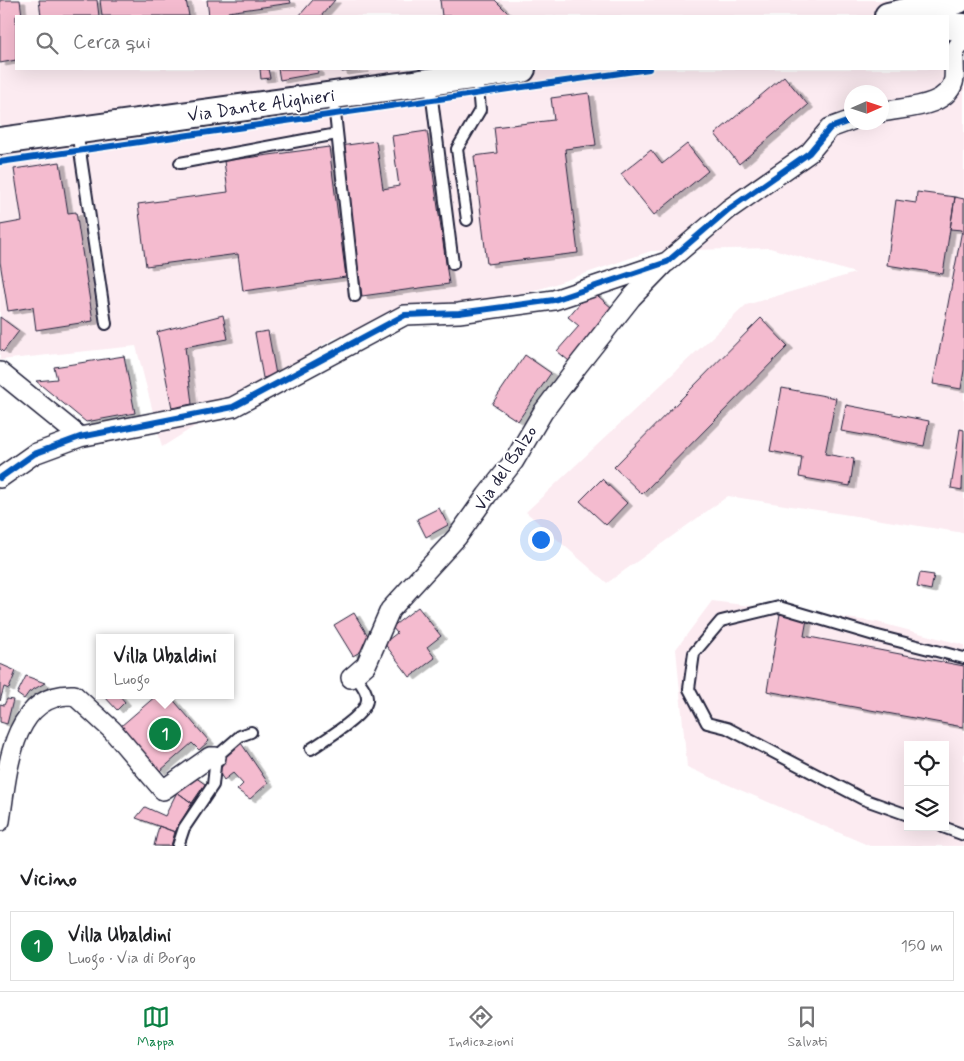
<!DOCTYPE html>
<html lang="it">
<meta charset="utf-8">
<style>
body{margin:0;font-family:Mynerve,sans-serif;background:#f2f2f2;color:#202124}
.controls{position:absolute;right:15px;bottom:15px;display:grid;overflow:hidden;border-radius:0px;box-shadow:0 5px 20px #0002}
.controls button{width:45px;height:45px;display:grid;place-items:center;padding:0;border:0;border-bottom:1px solid #e0e0e0;background:#fff;color:#202124;font:25px sans-serif}
.compass{position:absolute;left:844px;top:85px;width:45px;height:45px;border-radius:50%;background:#fff;box-shadow:0 5px 20px #0002;rotate:87deg}
.you{position:absolute;left:540px;top:539px;width:18px;height:18px;margin:-12px;border:4px solid #fff;border-radius:50%;background:#1a73e8;box-shadow:0 0 0 8px #1a73e833}
.badge{display:grid;place-items:center;width:32px;height:32px;border-radius:50%;background:#0b8043;color:#fff;font-size:16px;font-weight:700}
.pin{position:absolute;translate:-50% -50%;border:2px solid #fff;box-shadow:0 1px 5px #0006}
.popup{position:absolute;left:96px;top:634px;width:138px;height:65px;box-sizing:border-box;display:grid;place-content:center;border-radius:0px;background:#fff;filter:drop-shadow(0 1px 4px #0005);font-size:16px;white-space:nowrap;color:#757577}
.popup b{font-size:19px;color:#202124}
.popup::after{content:'';position:absolute;left:50%;top:100%;margin-left:-10px;border:10px solid transparent;border-top-color:#fff}
.list{margin:0;padding:0;list-style:none}
h2{display:flex;justify-content:space-between;align-items:center;height:65px;margin:0;padding:0 20px;font-size:21px}
h2 small{font-size:16px;font-weight:400;color:#757577}
.list li{display:grid;grid-template-columns:32px 1fr auto;gap:15px;align-items:center;box-sizing:border-box;height:70px;margin:0 10px 10px;padding:0 10px;border:1px solid #e0e0e0;border-radius:0px}
.list b{display:block;font-size:19px;white-space:nowrap}
.list p{margin:0;font-size:16px;white-space:nowrap;color:#757577}
.list em{font-size:16px;font-style:normal;color:#757577}
.icon{flex:none;width:28px;height:28px;fill:none;stroke:currentColor;stroke-width:2;stroke-linecap:round;stroke-linejoin:round}
.map{position:relative;flex:none;width:964px;height:846px;overflow:hidden}
.search{position:absolute;background:#fff;box-shadow:0 5px 20px #0002;left:15px;right:15px;top:15px;height:55px;display:flex;align-items:center;gap:12px;box-sizing:border-box;padding:0 18px;border-radius:0px;color:#757577;font-size:19px}
.sheet{height:145px;background:#fff}
nav{display:flex;justify-content:space-around;align-items:center;box-sizing:border-box;height:70px;border-top:1px solid #e0e0e0;background:#fff;font-size:14px;color:#757577}
nav a{display:grid;justify-items:center;gap:2px}
nav .on{color:#0b8043}
.map>svg:first-child{display:block}
.built{fill:#fcebf1;fill-rule:evenodd}
.building{fill:#f4bbcf;stroke:#22223b;filter:url(#shadow)}
.lines{fill:none;stroke-linecap:round;stroke-linejoin:round}
.service-casing{stroke:#22223b;stroke-width:14}
.minor-casing{stroke:#22223b;stroke-width:22}
.secondary-casing{stroke:#22223b;stroke-width:30}
.service{stroke:#fff;stroke-width:10}
.minor{stroke:#fff;stroke-width:19}
.secondary{stroke:#fff;stroke-width:26}
.cycleway-casing{stroke:#fff;stroke-width:9}
.cycleway{stroke:#0057b8;stroke-width:6}
.labels{text-anchor:middle;stroke-width:4;stroke-linejoin:round;paint-order:stroke}
.street-label{font-size:18px;fill:#22223b;stroke:#fff}
</style>
<div class="map">
<svg width="964" height="846" viewBox="0 0 964 846">
<defs>
<filter id="shadow"><feDropShadow dx="5.5" dy="3" stdDeviation="0" flood-color="#0004"/></filter>
</defs>
<rect width="100%" height="100%" fill="#fff"/>
<filter id="ink" filterUnits="userSpaceOnUse"><feTurbulence type="fractalNoise" baseFrequency=".02" numOctaves="2"/><feDisplacementMap in="SourceGraphic" scale="10" xChannelSelector="R" yChannelSelector="G"/><feConvolveMatrix kernelMatrix="1 2 1 2 8 2 1 2 1" color-interpolation-filters="sRGB"/></filter>
<g filter="url(#ink)">
<path class="built" d="M 0,0 L 964,0 L 964,533 L 728,496 L 607,583 L 526,512 L 746,305 L 855,273 L 770,248 L 651,251 L 543,288 L 334,338 L 162,447 L 136,346 L 0,360 ZM 16,16 L 948,16 L 948,69 L 16,69 ZM 852,92 L 882,92 L 882,122 L 852,122 Z
M 712,601 L 877,622 L 964,645 L 964,846 L 870,846 L 687,767 L 676,649 ZM 908,745 L 945,745 L 945,827 L 908,827 Z"/>
<path class="building" d="M 0,0 L 20,0 L 22,16 L 16,16 L 16,60 L 0,63 Z
M 39,0 L 97,0 L 99,16 L 41,16 Z
M 100,0 L 186,0 L 189,16 L 102,16 Z
M 207,0 L 290,0 L 291,3 L 228,12 L 229,16 L 209,16 Z
M 313,0 L 335,0 L 321,16 L 299,16 Z
M 440,0 L 495,0 L 511,16 L 442,16 Z
M 260,69 L 268,69 L 270,78 L 261,79 Z
M 278,69 L 317,69 L 318,73 L 280,80 Z
M 341,69 L 364,69 L 342,72 Z
M 784,76 L 808,105 L 739,164 L 715,134 Z
M 589,93 L 596,145 L 565,149 L 578,253 L 487,264 L 474,156 L 497,153 L 494,127 L 554,120 L 551,98 Z
M 427,131 L 449,284 L 362,296 L 340,146 L 376,141 L 383,189 L 399,186 L 392,136 Z
M 687,144 L 708,171 L 654,215 L 621,174 L 651,150 L 662,164 Z
M 329,147 L 346,277 L 243,291 L 238,254 L 146,266 L 138,204 L 228,192 L 224,161 Z
M 60,162 L 68,213 L 76,212 L 93,321 L 36,330 L 33,307 L 8,311 L 0,262 L 0,225 L 22,221 L 14,169 Z
M 917,192 L 955,197 L 943,274 L 887,265 L 896,200 L 916,203 Z
M 955,197 L 964,199 L 964,370 L 961,389 L 933,384 L 962,230 L 950,229 Z
M 591,290 L 612,308 L 569,361 L 557,351 L 579,326 L 568,317 Z
M 223,315 L 228,339 L 185,347 L 192,404 L 172,408 L 157,332 Z
M 0,317 L 19,331 L 3,352 L 0,349 Z
M 761,318 L 788,346 L 642,494 L 614,467 Z
M 268,331 L 276,375 L 263,378 L 255,333 Z
M 525,355 L 551,373 L 518,421 L 492,404 Z
M 124,356 L 135,413 L 86,422 L 36,381 L 57,379 L 54,367 Z
M 782,388 L 836,398 L 825,454 L 854,459 L 850,486 L 799,477 L 802,457 L 770,451 Z
M 846,405 L 929,421 L 924,446 L 841,431 Z
M 960,429 L 964,430 L 962,490 L 951,488 Z
M 602,479 L 627,503 L 606,525 L 580,501 Z
M 439,508 L 448,525 L 426,537 L 417,519 Z
M 920,573 L 934,575 L 931,590 L 917,587 Z
M 418,607 L 441,636 L 427,647 L 435,658 L 410,677 L 384,643 L 397,633 L 392,627 Z
M 354,613 L 373,644 L 353,656 L 334,625 Z
M 780,614 L 807,619 L 804,636 L 964,666 L 963,727 L 767,691 Z
M 0,664 L 16,671 L 9,689 L 4,687 L 0,701 Z
M 26,676 L 45,683 L 29,692 L 24,699 L 17,694 Z
M 119,695 L 125,702 L 117,710 L 104,696 Z
M 157,695 L 169,695 L 209,741 L 199,750 L 192,743 L 160,771 L 121,726 Z
M 7,699 L 13,700 L 7,724 L 0,722 L 0,704 L 4,705 Z
M 241,743 L 268,783 L 250,799 L 237,790 L 243,784 L 233,773 L 224,780 L 218,771 L 226,762 L 224,755 Z
M 192,775 L 205,784 L 192,803 L 177,792 Z
M 177,792 L 192,803 L 175,832 L 136,818 L 145,807 L 165,816 Z
M 159,826 L 175,832 L 171,846 L 154,846 Z"/>
<g class="lines">
<g class="service-casing">
<path id="service" d="M 430,83 L 453,264
M 333,95 L 355,296
M 77,131 L 106,324
M 180,163 L 337,134
M 467,220 L 457,149 L 480,110 L 477,76
M 311,749 C 324,740 366,716 367,700 C 368,691 360,683 355,676
M 908,815 L 863,799 L 727,728 L 707,723 L 689,689 L 694,653 L 721,621 L 779,607 L 874,635 L 964,658
M 943,827 L 964,835
M 178,846 L 184,828 L 213,785 L 216,757 L 240,736 L 251,732"/>
</g>
<g class="minor-casing">
<path id="minor" d="M 882,112 C 904,107 949,108 954,79 C 955,71 953,59 955,52 C 956,48 961,43 964,39
M 0,372 L 80,437
M 0,478 L 34,454 L 80,437 L 233,407 L 405,315 L 459,313 L 554,300 L 667,262 L 729,209 L 809,153 L 830,128 L 852,120
M 351,678 L 366,665 L 390,610 L 457,537 L 487,495 L 514,461 L 543,412 L 579,364 L 631,298 L 664,264
M 0,821 C 7,774 11,692 74,695 L 112,730 L 163,790 L 210,757 L 216,757"/>
</g>
<g class="secondary-casing">
<path id="secondary" d="M 888,16 L 958,0
M 948,26 L 964,27
M 0,141 L 522,69"/>
</g>
<use href="#service" class="service"/>
<use href="#minor" class="minor"/>
<use href="#secondary" class="secondary"/>
<g class="cycleway-casing">
<path id="cycleway" d="M 0,162 L 649,69
M 0,478 L 34,454 L 80,437 L 233,407 L 405,315 L 459,313 L 554,300 L 667,262 L 729,209 L 809,153 L 830,128 L 852,120"/>
</g>
<use href="#cycleway" class="cycleway"/>
</g>
</g>
<g class="labels">
<g class="street-label">
<text transform="translate(261 105) rotate(-8)" y="6">Via Dante Alighieri</text>
<text transform="translate(505 468) rotate(-56)" y="6">Via del Balzo</text>
</g>
</g>
</svg>
<div class="controls">
<button><svg class="icon" aria-label="locate" viewBox="0 0 24 24"><circle cx="12" cy="12" r="6"/><path d="M12 2v4M12 18v4M2 12h4M18 12h4"/></svg></button>
<button><svg class="icon" aria-label="layers" viewBox="0 0 24 24"><path d="M12 4l9 5-9 5-9-5zM3 14l9 5 9-5"/></svg></button>
</div>
<svg class="compass" viewBox="-18 -18 36 36"><path d="M0-13l5 13h-10z" fill="#e53935"/><path d="M0 13l5-13h-10z" fill="#757577"/></svg>
<div class="you"></div>
<div class="pin badge" style="left:165px;top:734px">1</div>
<div class="popup"><b>Villa Ubaldini</b>Luogo</div>
<div class="search"><svg class="icon" aria-label="search" viewBox="0 0 24 24"><circle cx="10" cy="10" r="6"/><path d="M15 15l6 6"/></svg>Cerca qui</div>
</div>
<section class="sheet">
<h2>Vicino<small></small></h2>
<ul class="list">
<li><span class="badge">1</span><div><b>Villa Ubaldini</b><p>Luogo · Via di Borgo</p></div><em>150 m</em></li>
</ul>
</section>
<nav>
<a class="on"><svg class="icon" aria-label="map" viewBox="0 0 24 24"><path d="M3 6l6-2 6 2 6-2v14l-6 2-6-2-6 2zM9 4v14M15 6v14"/></svg>Mappa</a>
<a><svg class="icon" aria-label="directions" viewBox="0 0 24 24"><path d="M12 3l9 9-9 9-9-9zM9 14v-3h6M13 9l2 2-2 2"/></svg>Indicazioni</a>
<a><svg class="icon" aria-label="saved" viewBox="0 0 24 24"><path d="M7 4h10v16l-5-4-5 4z"/></svg>Salvati</a>
</nav>
